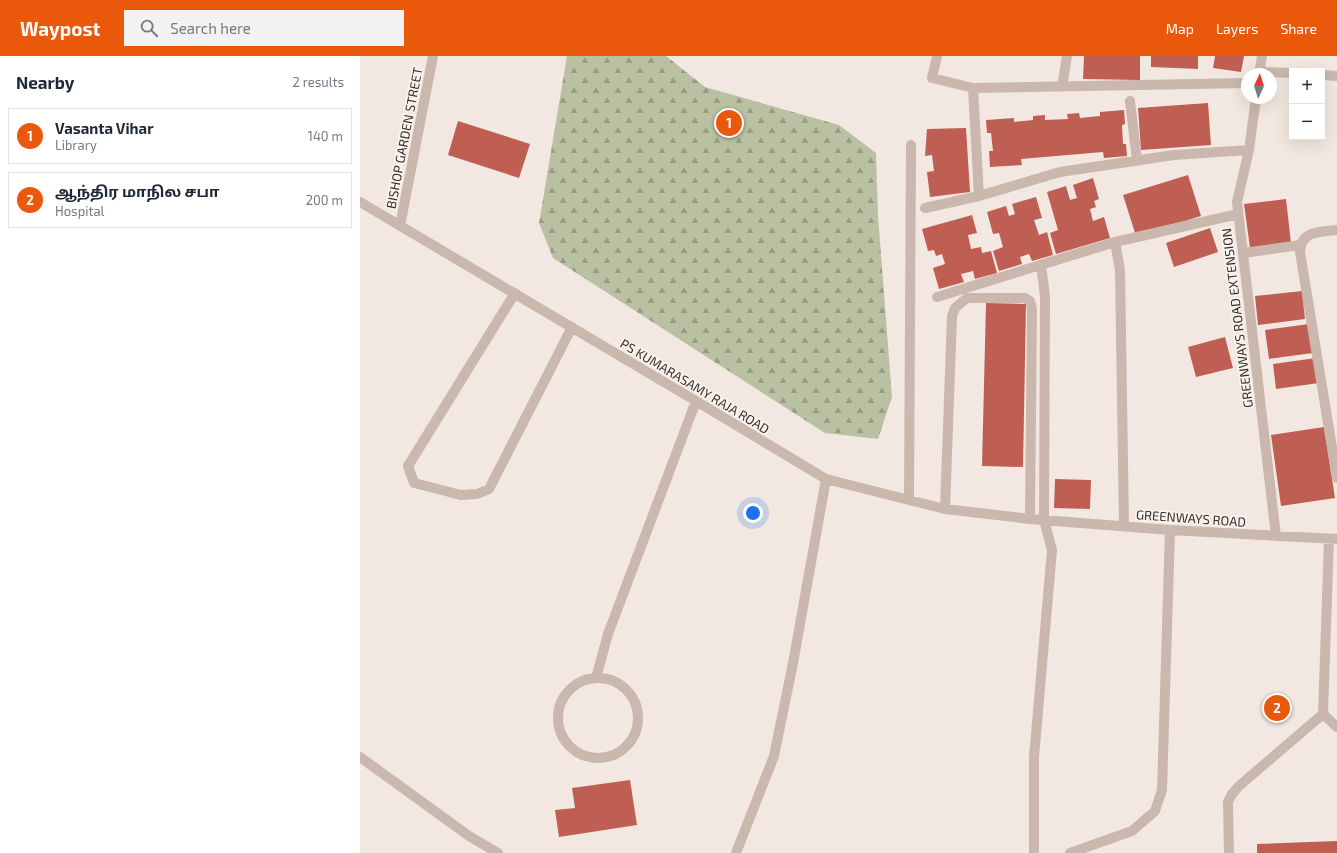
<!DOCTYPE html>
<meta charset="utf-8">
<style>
body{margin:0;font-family:"Exo 2","Noto Sans Tamil",sans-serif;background:#f2f2f3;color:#1f2937}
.controls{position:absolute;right:12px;top:12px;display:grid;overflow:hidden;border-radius:0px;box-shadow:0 4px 16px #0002}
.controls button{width:36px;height:36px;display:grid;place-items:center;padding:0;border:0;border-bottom:1px solid #e0e1e3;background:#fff;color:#1f2937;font:20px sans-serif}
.compass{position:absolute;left:881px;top:12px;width:36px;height:36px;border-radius:50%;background:#fff;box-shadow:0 4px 16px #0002;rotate:4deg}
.you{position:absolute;left:393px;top:457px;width:14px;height:14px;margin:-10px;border:3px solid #fff;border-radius:50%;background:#1a73e8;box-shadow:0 0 0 6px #1a73e833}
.badge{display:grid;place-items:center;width:26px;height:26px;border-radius:50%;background:#ea580c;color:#fff;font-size:13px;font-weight:700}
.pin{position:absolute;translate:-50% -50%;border:2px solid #fff;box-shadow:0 1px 4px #0006}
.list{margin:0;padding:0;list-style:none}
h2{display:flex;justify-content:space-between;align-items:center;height:52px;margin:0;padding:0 16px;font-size:17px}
h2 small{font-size:13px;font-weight:400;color:#747a83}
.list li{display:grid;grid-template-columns:26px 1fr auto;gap:12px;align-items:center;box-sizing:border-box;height:56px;margin:0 8px 8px;padding:0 8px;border:1px solid #e0e1e3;border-radius:0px}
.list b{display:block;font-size:15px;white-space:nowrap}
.list p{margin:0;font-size:13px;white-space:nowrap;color:#747a83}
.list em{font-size:13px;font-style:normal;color:#747a83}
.icon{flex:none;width:22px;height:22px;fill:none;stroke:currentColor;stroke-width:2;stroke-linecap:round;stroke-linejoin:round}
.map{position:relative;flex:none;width:977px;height:797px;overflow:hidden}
header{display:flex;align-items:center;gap:24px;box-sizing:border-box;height:56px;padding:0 20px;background:#ea580c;color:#fff}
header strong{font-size:19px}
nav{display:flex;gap:22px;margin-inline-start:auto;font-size:14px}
.search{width:280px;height:36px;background:#f2f2f3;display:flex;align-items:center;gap:10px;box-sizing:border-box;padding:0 14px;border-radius:0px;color:#747a83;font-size:15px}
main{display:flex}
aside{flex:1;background:#fff}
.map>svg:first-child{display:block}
.forest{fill:url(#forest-firs)}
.building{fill:#bf5f53}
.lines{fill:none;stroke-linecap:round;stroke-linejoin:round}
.minor{stroke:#cab7ad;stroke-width:10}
.labels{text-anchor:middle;stroke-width:3.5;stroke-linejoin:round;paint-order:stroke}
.street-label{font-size:13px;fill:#392e2b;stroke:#faf3ee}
</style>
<header>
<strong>Waypost</strong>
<div class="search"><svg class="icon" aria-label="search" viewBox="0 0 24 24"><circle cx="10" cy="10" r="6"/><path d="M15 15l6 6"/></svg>Search here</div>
<nav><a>Map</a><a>Layers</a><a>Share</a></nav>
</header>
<main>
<aside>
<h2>Nearby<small>2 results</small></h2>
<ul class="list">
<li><span class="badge">1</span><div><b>Vasanta Vihar</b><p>Library</p></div><em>140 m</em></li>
<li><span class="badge">2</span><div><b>ஆந்திர மாநில சபா</b><p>Hospital</p></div><em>200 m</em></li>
</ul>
</aside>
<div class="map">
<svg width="977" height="797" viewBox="0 0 977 797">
<defs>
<pattern id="forest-firs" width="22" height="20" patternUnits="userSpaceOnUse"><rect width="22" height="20" fill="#bac1a2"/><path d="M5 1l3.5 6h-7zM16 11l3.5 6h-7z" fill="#989d84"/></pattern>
</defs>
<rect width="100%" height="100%" fill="#f2e8e1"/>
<path class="forest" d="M 207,0 L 306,0 L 345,31 L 479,69 L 516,97 L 518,160 L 532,341 L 518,383 L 465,377 L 193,202 L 179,167 Z"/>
<path class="building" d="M 724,0 L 780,0 L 780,24 L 723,23 Z
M 791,0 L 838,0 L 838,13 L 791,11 Z
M 855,0 L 884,0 L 881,16 L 853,12 Z
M 848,47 L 851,89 L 781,94 L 778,52 Z
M 764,54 L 765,68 L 762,69 L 763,88 L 766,88 L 767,100 L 744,102 L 743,96 L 661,103 L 662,109 L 630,111 L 629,95 L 633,95 L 631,77 L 627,77 L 626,64 L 654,62 L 654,66 L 673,64 L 673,60 L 685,59 L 685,64 L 708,63 L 707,58 L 719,57 L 720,62 L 740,60 L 740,56 Z
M 98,65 L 170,88 L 159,122 L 88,99 Z
M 606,72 L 610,136 L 570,141 L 567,116 L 574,115 L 572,99 L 565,100 L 567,73 Z
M 828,119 L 841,160 L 776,180 L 763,139 Z
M 733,122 L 739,143 L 734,145 L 736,151 L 730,153 L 733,165 L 744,161 L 750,182 L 696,198 L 690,177 L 698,174 L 687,136 L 706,130 L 710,144 L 717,142 L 713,129 Z
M 676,141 L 682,162 L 674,164 L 679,179 L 687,176 L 693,199 L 672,205 L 669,198 L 660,201 L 662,208 L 639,215 L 633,195 L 643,191 L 639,177 L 633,178 L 627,156 L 646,150 L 649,160 L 655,158 L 652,148 Z
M 926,143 L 931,187 L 890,192 L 884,148 Z
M 612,159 L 617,177 L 608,179 L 611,193 L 621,191 L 622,197 L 631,195 L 637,217 L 615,223 L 613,215 L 601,218 L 604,226 L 579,233 L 573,212 L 585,208 L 582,198 L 576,200 L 574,194 L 568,195 L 562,173 Z
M 850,172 L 858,196 L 814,211 L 806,187 Z
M 942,235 L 945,263 L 898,269 L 895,240 Z
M 626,247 L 666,248 L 663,411 L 622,410 Z
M 949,268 L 953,297 L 909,303 L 905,274 Z
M 865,281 L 873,312 L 836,321 L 828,291 Z
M 956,302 L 959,327 L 916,333 L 913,308 Z
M 964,371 L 975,442 L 921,450 L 911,379 Z
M 695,423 L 731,424 L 730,453 L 694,452 Z
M 270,724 L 277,769 L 199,781 L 195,754 L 215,752 L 212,732 Z
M 977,785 L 977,797 L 897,797 L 897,788 Z"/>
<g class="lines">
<path class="minor" d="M 577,0 L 572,22 L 613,32 L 887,27
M 900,16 L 932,17
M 899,18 L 902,0
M 962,19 L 977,20
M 702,31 L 707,0
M 613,32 L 619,140
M 896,42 L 889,94 L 877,146 L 916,480
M 770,45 L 777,104
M 0,146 L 336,345 L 466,423 L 585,453 L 670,463 L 810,474 L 977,483
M 565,152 L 619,140 L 700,116 L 814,99 L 889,94
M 40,170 L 73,0
M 977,174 C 960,176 941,174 940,196 L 977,422
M 755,186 L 760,214 L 764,470
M 883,197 L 940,189
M 155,237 L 48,410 L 54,427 L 101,439 L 117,438 L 129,433 L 212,271
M 577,241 L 755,186 L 878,158
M 549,444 L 551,89
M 585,453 L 592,260 L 595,252 L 607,242 L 665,242 L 670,245 L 672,253 L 670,463
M198 662a40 40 0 1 1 80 0a40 40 0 1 1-80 0Z
M 236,622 L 248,578 L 336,345
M 963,658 L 977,671
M 0,701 L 109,780 L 138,797
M 376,797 L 414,700 L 433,607 L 466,423
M 674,797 L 674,701 L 692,494 L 684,464 L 685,240 L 681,209
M 710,797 L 772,775 L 795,755 L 802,734 L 810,474
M 869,797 L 868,746 L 872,738 L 879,730 L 963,658 L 969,483"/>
</g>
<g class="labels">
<g class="street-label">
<text transform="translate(44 82) rotate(-79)" y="5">BISHOP GARDEN STREET</text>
<text transform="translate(877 262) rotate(-97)" y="5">GREENWAYS ROAD EXTENSION</text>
<text transform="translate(335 330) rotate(31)" y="5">PS KUMARASAMY RAJA ROAD</text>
<text transform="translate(831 462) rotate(4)" y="5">GREENWAYS ROAD</text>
</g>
</g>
</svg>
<div class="controls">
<button>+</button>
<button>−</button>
</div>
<svg class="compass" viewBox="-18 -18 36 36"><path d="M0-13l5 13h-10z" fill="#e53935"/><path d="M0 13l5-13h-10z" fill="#747a83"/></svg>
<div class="you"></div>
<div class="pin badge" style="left:369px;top:67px">1</div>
<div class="pin badge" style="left:917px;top:652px">2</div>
</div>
</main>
